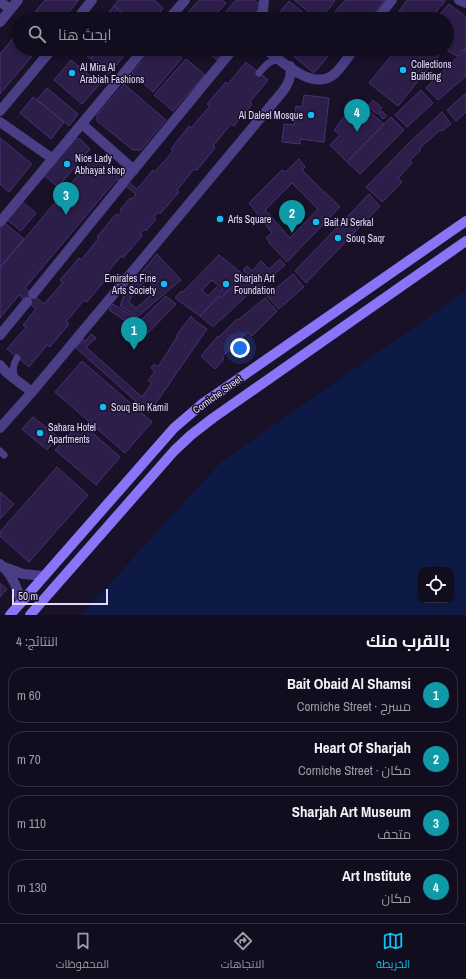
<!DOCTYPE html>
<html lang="ar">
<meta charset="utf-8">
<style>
body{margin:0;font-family:"Archivo Narrow",Cairo,sans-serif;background:#1f1b2b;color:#f1f3f6;direction:rtl}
.controls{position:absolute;right:12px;bottom:12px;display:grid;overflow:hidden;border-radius:8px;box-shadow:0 2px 6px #0003}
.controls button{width:36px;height:36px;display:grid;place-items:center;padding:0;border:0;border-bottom:1px solid #312d3c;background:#120d1e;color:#f1f3f6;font:20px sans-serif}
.scale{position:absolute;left:12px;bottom:10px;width:96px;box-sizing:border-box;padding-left:4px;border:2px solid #e2d9fd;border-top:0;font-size:11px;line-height:14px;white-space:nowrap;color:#e2d9fd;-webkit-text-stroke:3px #181128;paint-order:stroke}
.you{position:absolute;left:240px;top:348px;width:14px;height:14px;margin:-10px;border:3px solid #fff;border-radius:50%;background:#1a73e8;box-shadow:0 0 0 6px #1a73e833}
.badge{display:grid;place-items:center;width:26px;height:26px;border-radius:50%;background:#0ebef4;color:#fff;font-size:13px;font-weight:700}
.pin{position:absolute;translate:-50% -33px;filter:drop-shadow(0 1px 2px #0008)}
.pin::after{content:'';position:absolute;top:21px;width:14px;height:12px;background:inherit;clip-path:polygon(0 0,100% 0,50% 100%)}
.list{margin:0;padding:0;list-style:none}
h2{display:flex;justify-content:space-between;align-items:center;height:52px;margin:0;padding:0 16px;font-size:17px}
h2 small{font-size:13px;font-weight:400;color:#9c9ca4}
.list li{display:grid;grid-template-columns:26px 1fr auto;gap:12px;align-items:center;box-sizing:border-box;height:56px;margin:0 8px 8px;padding:0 8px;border:1px solid #312d3c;border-radius:16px}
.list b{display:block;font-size:15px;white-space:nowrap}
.list p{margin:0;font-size:13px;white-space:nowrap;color:#9c9ca4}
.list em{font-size:13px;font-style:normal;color:#9c9ca4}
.icon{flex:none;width:22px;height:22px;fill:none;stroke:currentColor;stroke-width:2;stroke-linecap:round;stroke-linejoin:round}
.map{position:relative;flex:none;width:466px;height:615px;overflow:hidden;direction:ltr}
.search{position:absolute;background:#120d1e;box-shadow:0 2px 6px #0003;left:12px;right:12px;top:12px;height:44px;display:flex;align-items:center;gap:10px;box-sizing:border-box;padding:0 14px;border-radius:22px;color:#9c9ca4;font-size:15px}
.sheet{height:308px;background:#120d1e}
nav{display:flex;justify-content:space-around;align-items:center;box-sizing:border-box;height:56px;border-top:1px solid #312d3c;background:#120d1e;font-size:11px;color:#9c9ca4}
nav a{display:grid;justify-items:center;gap:2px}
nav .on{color:#0ebef4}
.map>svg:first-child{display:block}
.water{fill:#0d1a45;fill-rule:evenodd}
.building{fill:#2c1e48;stroke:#473173;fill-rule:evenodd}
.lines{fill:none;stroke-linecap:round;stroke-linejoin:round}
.lane{stroke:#4a3e84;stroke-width:7}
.street{stroke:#4a3e84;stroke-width:10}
.secondary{stroke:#8a75f9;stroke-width:10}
.poi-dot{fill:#0ebef4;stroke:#181128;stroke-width:1.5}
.labels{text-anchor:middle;stroke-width:3;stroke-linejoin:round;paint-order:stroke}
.poi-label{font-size:10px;fill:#e2d9fd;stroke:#181128;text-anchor:start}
.street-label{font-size:10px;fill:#e2d9fd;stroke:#181128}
</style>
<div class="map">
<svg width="466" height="615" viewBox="0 0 466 615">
<rect width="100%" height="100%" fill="#181128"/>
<path class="water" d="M 466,291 L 466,615 L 81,615 L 221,462 ZM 421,570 L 451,570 L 451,600 L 421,600 Z"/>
<path class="building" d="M 45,0 L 79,0 L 63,19 L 29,19 Z
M 118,0 L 154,0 L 163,8 L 155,19 L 130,19 L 114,6 Z
M 199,0 L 222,0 L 226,3 L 212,19 L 182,19 Z
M 236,0 L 254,0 L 262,6 L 251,19 L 220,19 Z
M 294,0 L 333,0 L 335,1 L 320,19 L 318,19 Z
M 345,0 L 385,0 L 369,19 L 329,19 Z
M 407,0 L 443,0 L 445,1 L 430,19 L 409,19 L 399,11 Z
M 289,1 L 311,19 L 274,19 Z
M 449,4 L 466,17 L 466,48 L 463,51 L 462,50 L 457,56 L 448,51 L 447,48 L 447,19 L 436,19 Z
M 114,6 L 130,19 L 103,19 Z
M 19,31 L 19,49 L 38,49 L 0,94 L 0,54 Z
M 78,49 L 99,49 L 91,59 Z
M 99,49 L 127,49 L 129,50 L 109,74 L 91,59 Z
M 153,49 L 172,49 L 182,58 L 153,92 L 132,73 Z
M 177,49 L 190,49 L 185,56 Z
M 203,49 L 226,49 L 217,60 Z
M 285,49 L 334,49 L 314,73 Z
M 397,49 L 433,49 L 440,54 L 398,106 L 369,83 Z
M 466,49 L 466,76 L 438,100 L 426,88 Z
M 186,59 L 205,75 L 173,111 L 154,95 Z
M 71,60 L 100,84 L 82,104 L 54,80 Z
M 246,62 L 268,80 L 250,102 L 252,104 L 234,126 L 231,124 L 213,146 L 215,148 L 197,170 L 194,169 L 177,190 L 179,192 L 160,214 L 158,212 L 154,217 L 156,219 L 146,231 L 144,229 L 140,234 L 142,236 L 123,258 L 121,256 L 103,278 L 105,280 L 87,302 L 84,300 L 66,322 L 69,324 L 50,347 L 47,345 L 29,367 L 7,349 L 26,327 L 23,325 L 36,309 L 19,295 L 0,318 L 0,268 L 96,154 L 137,189 L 153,170 L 155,172 L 173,151 L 171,149 L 189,126 L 191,128 L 210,106 L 207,104 L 226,82 L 228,84 ZM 117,179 L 136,194 L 132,199 L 130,198 L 120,210 L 122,211 L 118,216 L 116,214 L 97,237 L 99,238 L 81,260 L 79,258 L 60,280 L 63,282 L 44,304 L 25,288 Z
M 124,84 L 166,120 L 141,150 L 133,150 L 97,121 L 97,115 Z
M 47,88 L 78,114 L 69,126 L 37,100 Z
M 421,90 L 433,103 L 407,127 L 395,115 Z
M 466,93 L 466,112 L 456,121 L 447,110 Z
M 304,95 L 329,98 L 324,142 L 300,139 L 300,144 L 282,142 L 284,124 L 294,125 L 296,106 L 302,107 Z
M 33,97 L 64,122 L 51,139 L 20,113 Z
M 373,100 L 382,108 L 377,114 L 368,106 Z
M 357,101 L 384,124 L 347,162 L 330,145 L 340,135 L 334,130 Z
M 382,111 L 387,116 L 383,119 L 379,114 Z
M 442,112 L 451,124 L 442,131 L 440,130 L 419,149 L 421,150 L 410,160 L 412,163 L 398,178 L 402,182 L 382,202 L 366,187 L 411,141 Z
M 391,117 L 404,130 L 360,174 L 347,162 Z
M 0,138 L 32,164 L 9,192 L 0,184 Z
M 75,139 L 80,139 L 90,149 L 58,187 L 44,175 Z
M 299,159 L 305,167 L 302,170 L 340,207 L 287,262 L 269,243 L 270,242 L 266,238 L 272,233 L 249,203 L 282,170 L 285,172 ZM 292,183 L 318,209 L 290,238 L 265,210 Z
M 369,194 L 380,206 L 306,283 L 295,271 Z
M 21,201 L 36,213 L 21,231 L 6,219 Z
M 2,221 L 24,239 L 0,267 L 0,224 Z
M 157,254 L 181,280 L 137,317 L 120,306 L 125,292 ZM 150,275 L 154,279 L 150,282 L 156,291 L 136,308 L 129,302 L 133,294 Z
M 219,255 L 244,275 L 221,298 L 219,296 L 200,316 L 175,298 L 181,291 L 183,292 ZM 212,280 L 222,289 L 220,291 L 217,287 L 208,296 L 202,290 Z
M 280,259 L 285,265 L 259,287 L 243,270 L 247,266 L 252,271 L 261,261 L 269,269 Z
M 293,274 L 304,287 L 279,309 L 267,296 Z
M 244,275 L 256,287 L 213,327 L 200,316 L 219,296 L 221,298 Z
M 166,296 L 176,304 L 147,334 L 137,324 L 135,327 L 109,310 L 113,304 L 140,321 Z
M 265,298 L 277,311 L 252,336 L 247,332 L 222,357 L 224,359 L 215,369 L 201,356 L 218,336 L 219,337 L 237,319 L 238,320 Z
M 191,316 L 195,321 L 207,329 L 149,413 L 76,348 L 83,339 L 86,341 L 91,334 L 96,338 L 86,347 L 142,397 L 152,383 L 148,381 L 155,371 L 151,368 L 154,364 L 158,367 L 177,337 L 176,336 Z
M 82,361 L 152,422 L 125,453 L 55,392 Z
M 33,417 L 58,437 L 47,450 L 22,429 Z
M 80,422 L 120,457 L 96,485 L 55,450 Z
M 57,467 L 88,495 L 29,562 L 0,536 L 0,532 Z
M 0,492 L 14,504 L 0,519 Z
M 0,583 L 7,589 L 0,597 Z"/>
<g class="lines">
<path class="lane" d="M 259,73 C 265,66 270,59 280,60
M 15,378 C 12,370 13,365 17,358
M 0,451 L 4,455"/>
<path class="street" d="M 459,0 L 466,3
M 0,2 L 11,9
M 77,19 L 92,0
M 169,19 L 185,0
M 257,19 L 263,11 L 264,0
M 377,19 L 392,0
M 0,22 L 18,0
M 265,49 C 282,61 312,91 333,75 C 341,69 348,57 354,49
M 0,111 L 52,49
M 0,122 L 53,159
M 82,124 L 134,170
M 126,179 L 233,49
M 0,222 L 144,49
M 33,294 L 123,183
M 0,335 L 27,302
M 0,365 L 7,373 L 32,392
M 0,428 L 32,392 L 283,91 C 289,83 292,76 290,66
M 0,564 C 12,574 18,588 21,603
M 4,567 L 23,574 L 44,576"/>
<path class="secondary" d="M 10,615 L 174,428 L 202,404 L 221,391 L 466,221
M 30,615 L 174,451 L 191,435 L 213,418 L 466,241"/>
</g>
<g class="poi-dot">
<circle cx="403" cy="70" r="4"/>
<circle cx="72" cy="73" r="4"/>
<circle cx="311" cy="115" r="4"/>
<circle cx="67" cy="164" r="4"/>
<circle cx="220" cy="219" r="4"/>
<circle cx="316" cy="222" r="4"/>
<circle cx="338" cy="238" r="4"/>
<circle cx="164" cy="284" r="4"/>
<circle cx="226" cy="284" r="4"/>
<circle cx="103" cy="407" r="4"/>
<circle cx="40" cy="433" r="4"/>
</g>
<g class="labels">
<g class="poi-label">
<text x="411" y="68">Collections<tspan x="411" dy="12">Building</tspan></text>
<text x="80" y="71">Al Mira Al<tspan x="80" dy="12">Arabiah Fashions</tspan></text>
<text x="303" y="119" text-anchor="end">Al Daleel Mosque</text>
<text x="75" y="162">Nice Lady<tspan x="75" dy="12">Abhayat shop</tspan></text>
<text x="228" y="223">Arts Square</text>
<text x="324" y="226">Bait Al Serkal</text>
<text x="346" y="242">Souq Saqr</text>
<text x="156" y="282" text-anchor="end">Emirates Fine<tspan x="156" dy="12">Arts Society</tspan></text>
<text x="234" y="282">Sharjah Art<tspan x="234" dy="12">Foundation</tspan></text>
<text x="111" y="411">Souq Bin Kamil</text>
<text x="48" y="431">Sahara Hotel<tspan x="48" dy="12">Apartments</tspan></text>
</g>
<g class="street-label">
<text transform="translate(217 394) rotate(-36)" y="4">Corniche Street</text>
</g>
</g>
</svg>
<div class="controls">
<button><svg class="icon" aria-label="locate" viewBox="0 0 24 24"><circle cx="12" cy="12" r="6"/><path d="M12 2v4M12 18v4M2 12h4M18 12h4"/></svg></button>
</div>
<div class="scale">50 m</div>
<div class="you"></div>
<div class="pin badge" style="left:134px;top:350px;background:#0f9aa8">1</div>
<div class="pin badge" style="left:292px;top:233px;background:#0f9aa8">2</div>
<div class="pin badge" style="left:66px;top:215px;background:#0f9aa8">3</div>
<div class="pin badge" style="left:357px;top:132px;background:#0f9aa8">4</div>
<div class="search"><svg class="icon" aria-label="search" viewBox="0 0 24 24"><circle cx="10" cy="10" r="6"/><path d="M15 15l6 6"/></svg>ابحث هنا</div>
</div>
<section class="sheet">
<h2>بالقرب منك<small>النتائج: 4</small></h2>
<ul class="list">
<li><span class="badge" style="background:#0f9aa8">1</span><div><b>Bait Obaid Al Shamsi</b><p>مسرح · Corniche Street</p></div><em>60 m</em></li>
<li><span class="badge" style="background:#0f9aa8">2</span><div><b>Heart Of Sharjah</b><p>مكان · Corniche Street</p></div><em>70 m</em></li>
<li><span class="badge" style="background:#0f9aa8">3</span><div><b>Sharjah Art Museum</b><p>متحف</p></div><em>110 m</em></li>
<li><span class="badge" style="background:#0f9aa8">4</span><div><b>Art Institute</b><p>مكان</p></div><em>130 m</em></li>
</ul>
</section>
<nav>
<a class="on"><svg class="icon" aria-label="map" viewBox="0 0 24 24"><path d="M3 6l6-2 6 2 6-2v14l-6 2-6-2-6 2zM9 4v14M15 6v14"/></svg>الخريطة</a>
<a><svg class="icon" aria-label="directions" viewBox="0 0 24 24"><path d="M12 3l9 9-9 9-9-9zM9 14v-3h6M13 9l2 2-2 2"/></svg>الاتجاهات</a>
<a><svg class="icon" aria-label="saved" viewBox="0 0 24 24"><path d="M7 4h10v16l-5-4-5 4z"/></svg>المحفوظات</a>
</nav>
